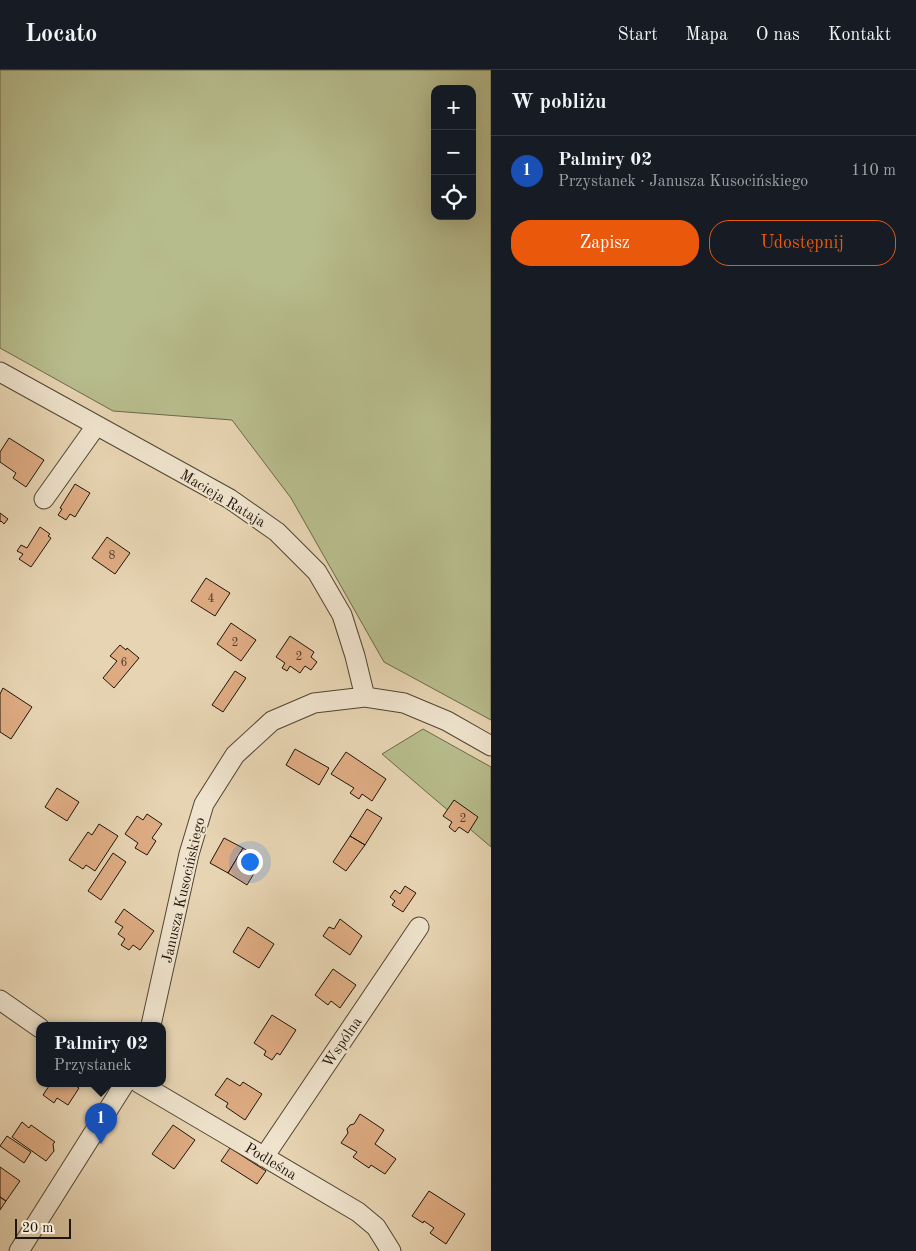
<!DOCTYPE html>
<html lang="pl">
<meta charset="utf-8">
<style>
body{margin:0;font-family:"Old Standard TT",serif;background:#20242c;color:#f1f3f6}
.controls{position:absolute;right:15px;top:15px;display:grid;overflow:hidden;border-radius:10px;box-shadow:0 5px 20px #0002}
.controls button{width:45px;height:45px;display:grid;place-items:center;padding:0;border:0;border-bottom:1px solid #363941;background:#171b24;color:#f1f3f6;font:25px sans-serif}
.scale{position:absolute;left:15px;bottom:12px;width:56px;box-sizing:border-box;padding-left:5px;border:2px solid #1f1509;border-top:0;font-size:14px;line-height:18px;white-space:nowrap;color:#1f1509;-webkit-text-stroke:4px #efe3cd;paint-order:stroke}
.you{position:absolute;left:249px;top:791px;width:18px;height:18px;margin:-12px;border:4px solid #fff;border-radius:50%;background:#1a73e8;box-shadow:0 0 0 8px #1a73e833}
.badge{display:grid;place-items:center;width:32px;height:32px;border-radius:50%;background:#ea580c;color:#fff;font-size:16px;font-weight:700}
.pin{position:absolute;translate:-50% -41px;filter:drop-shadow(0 1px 2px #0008)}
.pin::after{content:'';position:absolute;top:26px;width:18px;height:15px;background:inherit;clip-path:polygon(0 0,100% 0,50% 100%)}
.popup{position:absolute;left:36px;top:952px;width:130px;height:65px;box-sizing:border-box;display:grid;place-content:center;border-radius:10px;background:#171b24;filter:drop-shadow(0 1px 4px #0005);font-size:16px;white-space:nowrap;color:#9ea1a6}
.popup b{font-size:19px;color:#f1f3f6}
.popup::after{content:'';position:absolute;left:50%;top:100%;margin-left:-10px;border:10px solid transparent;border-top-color:#171b24}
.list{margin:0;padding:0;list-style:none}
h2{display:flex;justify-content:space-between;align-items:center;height:65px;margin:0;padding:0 20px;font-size:21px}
h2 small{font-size:16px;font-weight:400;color:#9ea1a6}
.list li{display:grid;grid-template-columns:32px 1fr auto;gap:15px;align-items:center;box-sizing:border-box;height:70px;padding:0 20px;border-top:1px solid #363941}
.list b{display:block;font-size:19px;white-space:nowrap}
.list p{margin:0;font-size:16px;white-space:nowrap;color:#9ea1a6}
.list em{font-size:16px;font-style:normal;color:#9ea1a6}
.actions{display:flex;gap:10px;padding:15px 20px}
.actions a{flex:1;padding:11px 0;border:1px solid #ea580c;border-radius:20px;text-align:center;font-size:18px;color:#ea580c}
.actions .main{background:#ea580c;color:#fff}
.icon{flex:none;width:28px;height:28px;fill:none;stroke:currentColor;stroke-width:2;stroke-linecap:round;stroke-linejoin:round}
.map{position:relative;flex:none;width:491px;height:1181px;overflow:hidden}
header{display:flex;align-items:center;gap:30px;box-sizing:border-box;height:70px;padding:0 25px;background:#171b24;border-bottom:1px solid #363941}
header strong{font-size:24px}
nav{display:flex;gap:28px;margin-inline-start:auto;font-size:18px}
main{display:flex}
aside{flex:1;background:#171b24}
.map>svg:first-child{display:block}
.green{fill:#b7bc8c;stroke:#6b684a;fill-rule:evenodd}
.building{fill:#deab82;stroke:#1f1509}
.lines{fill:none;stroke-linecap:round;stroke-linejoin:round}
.minor-casing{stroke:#514533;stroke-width:21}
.minor{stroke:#efe3cd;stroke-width:19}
.labels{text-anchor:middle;stroke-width:4;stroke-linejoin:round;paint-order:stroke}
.number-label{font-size:12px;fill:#4f3a27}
.street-label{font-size:15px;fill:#1f1509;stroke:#efe3cd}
</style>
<header>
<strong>Locato</strong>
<nav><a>Start</a><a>Mapa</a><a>O nas</a><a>Kontakt</a></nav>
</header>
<main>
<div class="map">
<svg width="491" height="1181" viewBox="0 0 491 1181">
<rect width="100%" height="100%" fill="#e7d4b2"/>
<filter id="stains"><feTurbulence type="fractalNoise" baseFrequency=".004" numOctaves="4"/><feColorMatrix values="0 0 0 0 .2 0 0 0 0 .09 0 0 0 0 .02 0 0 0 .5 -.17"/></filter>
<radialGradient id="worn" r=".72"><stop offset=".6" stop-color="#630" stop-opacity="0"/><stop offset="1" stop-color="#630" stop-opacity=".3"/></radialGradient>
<path class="green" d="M 0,0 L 491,0 L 491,650 L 384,592 L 291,428 L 232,350 L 113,341 L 0,278 ZM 435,19 L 472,19 L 472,146 L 435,146 Z
M 423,659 L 491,697 L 491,777 L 382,684 Z"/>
<path class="building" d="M 9,368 L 44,390 L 26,417 L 13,408 L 16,403 L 0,392 L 0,382 Z
M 75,414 L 90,423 L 75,447 L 70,444 L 66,450 L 58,445 L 62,439 L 60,438 Z
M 0,443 L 8,449 L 4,454 L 1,451 L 0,452 Z
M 40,457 L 50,464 L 48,466 L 51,468 L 31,497 L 19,489 L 23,484 L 17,481 L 21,475 L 27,478 Z
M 107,467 L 130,483 L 115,504 L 92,488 Z
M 206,508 L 230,523 L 215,546 L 191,531 Z
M 231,553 L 256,570 L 241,591 L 217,574 Z
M 290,566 L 314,582 L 311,587 L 317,592 L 311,600 L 305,596 L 300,603 L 290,596 L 287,601 L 282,598 L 285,593 L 276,587 Z
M 120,575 L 126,580 L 127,578 L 139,588 L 114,618 L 103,608 L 117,591 L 110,586 Z
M 235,601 L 246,608 L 223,642 L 212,635 Z
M 3,618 L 32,637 L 11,669 L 0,662 L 0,624 Z
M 295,679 L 329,698 L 319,715 L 286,695 Z
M 346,682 L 386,709 L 372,731 L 362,724 L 359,729 L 350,723 L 354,718 L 331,704 Z
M 57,718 L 79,732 L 67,751 L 45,737 Z
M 454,730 L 478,747 L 468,763 L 459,757 L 455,762 L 449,757 L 452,752 L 443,746 Z
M 367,739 L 382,748 L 365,775 L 350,766 Z
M 147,744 L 162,754 L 152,768 L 156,771 L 147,785 L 135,778 L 138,773 L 125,764 L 137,746 L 143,750 Z
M 99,754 L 118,766 L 95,801 L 86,795 L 83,799 L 69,790 L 88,762 L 92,765 Z
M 350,766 L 365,775 L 346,801 L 333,792 Z
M 224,768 L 243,778 L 228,803 L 210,793 Z
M 243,778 L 262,790 L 247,815 L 228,803 Z
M 113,783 L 126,792 L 101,830 L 88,821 Z
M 405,816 L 416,823 L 403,842 L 392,835 L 395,831 L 390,827 L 395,820 L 400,824 Z
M 124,839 L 154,861 L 140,880 L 133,875 L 129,880 L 121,875 L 125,869 L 118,864 L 123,857 L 115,852 Z
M 340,849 L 362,866 L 350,885 L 323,866 L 329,857 L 334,859 Z
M 248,857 L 274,874 L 259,898 L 233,882 Z
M 333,899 L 356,915 L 340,938 L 331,931 L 328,935 L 315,925 Z
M 272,945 L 296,960 L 280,985 L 277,983 L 272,990 L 264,985 L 266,981 L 254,973 Z
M 227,1008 L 240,1016 L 243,1012 L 262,1024 L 245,1050 L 226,1037 L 228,1033 L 215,1025 Z
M 51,1013 L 71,1013 L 79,1018 L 68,1035 L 57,1028 L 54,1033 L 43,1025 Z
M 360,1044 L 384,1060 L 375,1074 L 396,1089 L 385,1104 L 371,1095 L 369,1098 L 353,1087 L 357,1082 L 341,1073 L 348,1063 L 347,1059 L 350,1055 L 354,1054 Z
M 22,1052 L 29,1058 L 31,1055 L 55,1072 L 53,1074 L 54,1081 L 46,1091 L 12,1067 Z
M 173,1055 L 195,1070 L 174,1099 L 152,1084 Z
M 7,1066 L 31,1082 L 24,1093 L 0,1076 Z
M 230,1078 L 266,1101 L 257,1114 L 221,1091 Z
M 0,1097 L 20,1111 L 6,1131 L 0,1127 Z
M 429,1121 L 465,1144 L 446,1174 L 430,1163 L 434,1158 L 424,1151 L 423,1153 L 412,1146 Z
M 0,1127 L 6,1131 L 0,1140 Z"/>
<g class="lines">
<g class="minor-casing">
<path id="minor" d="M 0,302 L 230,429 L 277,462 L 317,502 L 342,545 L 355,586 L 365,627
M 44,429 L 96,356
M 0,930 L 40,958
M 151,955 L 189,784 L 204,734 L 235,685 L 272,651 L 314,633 L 365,627 L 404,633 L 447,651 L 491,676
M 139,1013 L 358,1142 L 376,1157 L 391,1181
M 264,1087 L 419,857
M 19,1181 L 125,1013"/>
</g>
<use href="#minor" class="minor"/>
</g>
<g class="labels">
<g class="number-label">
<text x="112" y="489">8</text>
<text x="211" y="532">4</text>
<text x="235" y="576">2</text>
<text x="299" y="590">2</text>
<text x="124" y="596">6</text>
<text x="463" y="752">2</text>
</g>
<g class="street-label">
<text transform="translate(223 428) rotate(31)" y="5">Macieja Rataja</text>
<text transform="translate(183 820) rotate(-77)" y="5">Janusza Kusocińskiego</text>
<text transform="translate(342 972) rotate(-56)" y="5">Wspólna</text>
<text transform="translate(271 1091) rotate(31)" y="5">Podleśna</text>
</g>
</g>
<rect width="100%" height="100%" filter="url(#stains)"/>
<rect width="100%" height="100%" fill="url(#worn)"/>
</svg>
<div class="controls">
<button>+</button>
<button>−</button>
<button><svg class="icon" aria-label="locate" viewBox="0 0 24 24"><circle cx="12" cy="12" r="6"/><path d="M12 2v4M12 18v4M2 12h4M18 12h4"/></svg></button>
</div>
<div class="scale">20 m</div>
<div class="you"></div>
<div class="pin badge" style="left:101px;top:1074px;background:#1a4fb4">1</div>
<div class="popup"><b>Palmiry 02</b>Przystanek</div>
</div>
<aside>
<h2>W pobliżu<small></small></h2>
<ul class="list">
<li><span class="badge" style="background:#1a4fb4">1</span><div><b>Palmiry 02</b><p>Przystanek · Janusza Kusocińskiego</p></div><em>110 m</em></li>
</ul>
<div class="actions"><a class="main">Zapisz</a><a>Udostępnij</a></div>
</aside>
</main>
